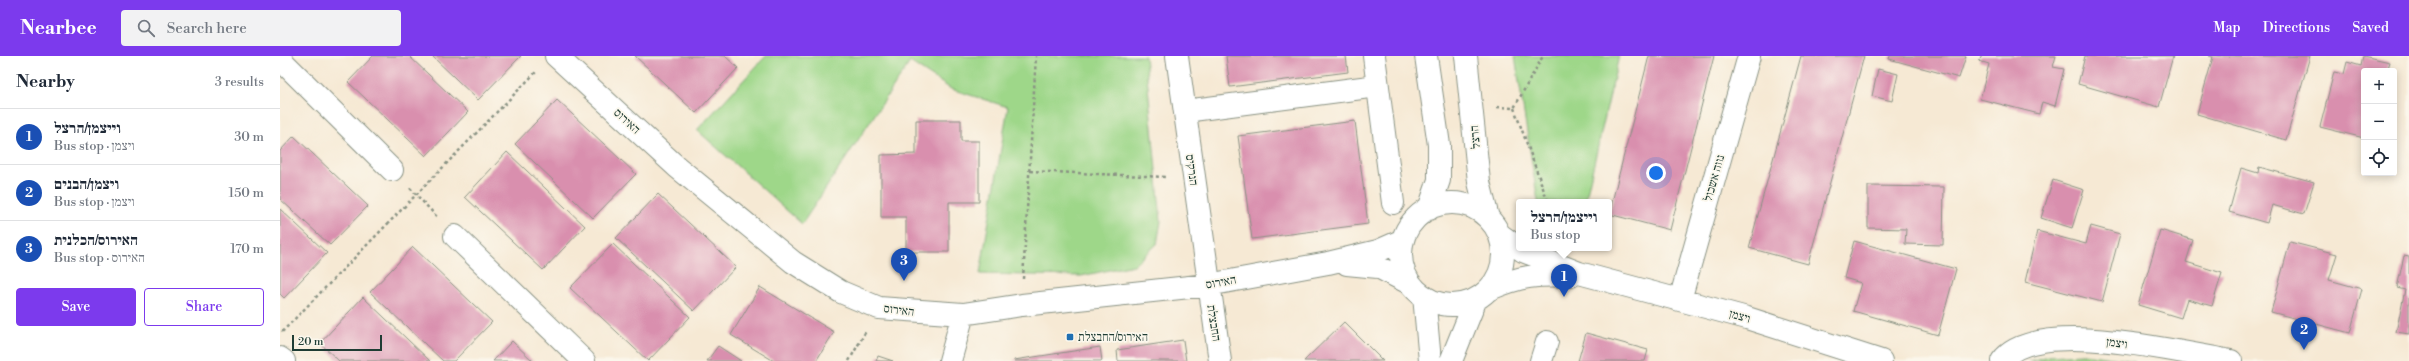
<!DOCTYPE html>
<meta charset="utf-8">
<style>
body{margin:0;font-family:"Libre Bodoni","Frank Ruhl Libre",serif;background:#f2f2f3;color:#1f2937}
.controls{position:absolute;right:12px;top:12px;display:grid;overflow:hidden;border-radius:4px;box-shadow:0 2px 10px #0003}
.controls button{width:36px;height:36px;display:grid;place-items:center;padding:0;border:0;border-bottom:1px solid #e0e1e3;background:#fff;color:#1f2937;font:20px sans-serif}
.scale{position:absolute;left:12px;bottom:10px;width:90px;box-sizing:border-box;padding-left:4px;border:2px solid #1f3d34;border-top:0;font-size:11px;line-height:14px;white-space:nowrap;color:#1f3d34;-webkit-text-stroke:3px #fbf7ec;paint-order:stroke}
.you{position:absolute;left:1376px;top:117px;width:14px;height:14px;margin:-10px;border:3px solid #fff;border-radius:50%;background:#1a73e8;box-shadow:0 0 0 6px #1a73e833}
.badge{display:grid;place-items:center;width:26px;height:26px;border-radius:50%;background:#7c3aed;color:#fff;font-size:13px;font-weight:700}
.pin{position:absolute;translate:-50% -33px;filter:drop-shadow(0 1px 2px #0008)}
.pin::after{content:'';position:absolute;top:21px;width:14px;height:12px;background:inherit;clip-path:polygon(0 0,100% 0,50% 100%)}
.popup{position:absolute;left:1236px;top:143px;width:96px;height:52px;box-sizing:border-box;display:grid;place-content:center;border-radius:4px;background:#fff;filter:drop-shadow(0 1px 3px #0005);font-size:13px;white-space:nowrap;color:#747a83}
.popup b{font-size:15px;color:#1f2937}
.popup::after{content:'';position:absolute;left:50%;top:100%;margin-left:-8px;border:8px solid transparent;border-top-color:#fff}
.list{margin:0;padding:0;list-style:none}
h2{display:flex;justify-content:space-between;align-items:center;height:52px;margin:0;padding:0 16px;font-size:17px}
h2 small{font-size:13px;font-weight:400;color:#747a83}
.list li{display:grid;grid-template-columns:26px 1fr auto;gap:12px;align-items:center;box-sizing:border-box;height:56px;padding:0 16px;border-top:1px solid #e0e1e3}
.list b{display:block;font-size:15px;white-space:nowrap}
.list p{margin:0;font-size:13px;white-space:nowrap;color:#747a83}
.list em{font-size:13px;font-style:normal;color:#747a83}
.actions{display:flex;gap:8px;padding:12px 16px}
.actions a{flex:1;padding:9px 0;border:1px solid #7c3aed;border-radius:4px;text-align:center;font-size:14px;color:#7c3aed}
.actions .main{background:#7c3aed;color:#fff}
.icon{flex:none;width:22px;height:22px;fill:none;stroke:currentColor;stroke-width:2;stroke-linecap:round;stroke-linejoin:round}
.map{position:relative;flex:none;width:2129px;height:305px;overflow:hidden}
header{display:flex;align-items:center;gap:24px;box-sizing:border-box;height:56px;padding:0 20px;background:#7c3aed;color:#fff}
header strong{font-size:19px}
nav{display:flex;gap:22px;margin-inline-start:auto;font-size:14px}
.search{width:280px;height:36px;background:#f2f2f3;display:flex;align-items:center;gap:10px;box-sizing:border-box;padding:0 14px;border-radius:4px;color:#747a83;font-size:15px}
main{display:flex}
aside{flex:1;background:#fff}
.map>svg:first-child{display:block}
.green{fill:#9ed789;stroke:#5e8a5e}
.building{fill:#d98fae}
.lines{fill:none;stroke-linecap:round;stroke-linejoin:round}
.minor-casing{stroke:#8a9384;stroke-width:24}
.path{stroke:#8a9384;stroke-width:2.5;stroke-dasharray:3 3;stroke-linecap:butt}
.minor{stroke:#fff;stroke-width:22}
.poi-dot{fill:#1f6fb2;stroke:#fbf7ec;stroke-width:1.5}
.labels{text-anchor:middle;stroke-width:3.5;stroke-linejoin:round;paint-order:stroke}
.street-label{font-size:12px;fill:#1f3d34;stroke:#fbf7ec}
.poi-label{font-size:12px;fill:#1f3d34;stroke:#fbf7ec;text-anchor:start}
</style>
<header>
<strong>Nearbee</strong>
<div class="search"><svg class="icon" aria-label="search" viewBox="0 0 24 24"><circle cx="10" cy="10" r="6"/><path d="M15 15l6 6"/></svg>Search here</div>
<nav><a>Map</a><a>Directions</a><a>Saved</a></nav>
</header>
<main>
<aside>
<h2>Nearby<small>3 results</small></h2>
<ul class="list">
<li><span class="badge" style="background:#1a4fb4">1</span><div><b>וייצמן/הרצל</b><p>Bus stop · ויצמן</p></div><em>30 m</em></li>
<li><span class="badge" style="background:#1a4fb4">2</span><div><b>ויצמן/הבנים</b><p>Bus stop · ויצמן</p></div><em>150 m</em></li>
<li><span class="badge" style="background:#1a4fb4">3</span><div><b>האירוס/הכלנית</b><p>Bus stop · האירוס</p></div><em>170 m</em></li>
</ul>
<div class="actions"><a class="main">Save</a><a>Share</a></div>
</aside>
<div class="map">
<svg width="2129" height="305" viewBox="0 0 2129 305">
<rect width="100%" height="100%" fill="#fbf7ec"/>
<filter id="ink" filterUnits="userSpaceOnUse"><feTurbulence type="fractalNoise" baseFrequency=".025" numOctaves="2"/><feDisplacementMap in="SourceGraphic" scale="8" xChannelSelector="R" yChannelSelector="G"/><feConvolveMatrix kernelMatrix="1 2 1 2 8 2 1 2 1" color-interpolation-filters="sRGB"/></filter>
<filter id="wash" filterUnits="userSpaceOnUse"><feTurbulence type="fractalNoise" baseFrequency=".012" numOctaves="4" result="noise"/><feDisplacementMap in="SourceGraphic" scale="16" xChannelSelector="R" yChannelSelector="G"/><feGaussianBlur stdDeviation="0.9" result="paint"/><feColorMatrix in="noise" values="0 0 0 0 0 0 0 0 0 0 0 0 0 0 0 0 0 1.4 0 .05"/><feComposite in="paint" operator="in"/></filter>
<g filter="url(#wash)">
<rect width="100%" height="100%" fill="#f6e9d4"/>
<path class="green" d="M 486,0 L 865,0 L 881,165 L 877,188 L 854,209 L 801,220 L 700,218 L 728,51 L 671,33 L 630,6 L 522,168 L 417,74 Z
M 1235,0 L 1339,0 L 1305,146 L 1258,146 Z
M 1803,298 L 1855,305 L 1749,305 L 1769,300 Z"/>
<g id="blocks">
<path class="building" d="M 93,0 L 129,0 L 188,56 L 146,100 L 68,26 Z
M 152,0 L 241,0 L 198,44 Z
M 355,0 L 445,0 L 458,12 L 416,57 Z
M 946,0 L 1066,0 L 1068,16 L 950,31 Z
M 1369,0 L 1434,0 L 1390,174 L 1329,158 Z
M 1521,0 L 1584,0 L 1528,208 L 1469,192 Z
M 1610,0 L 1686,0 L 1679,22 L 1609,3 Z
M 1701,0 L 1776,0 L 1773,11 L 1784,13 L 1775,50 L 1762,46 L 1759,58 L 1700,43 L 1709,8 L 1699,5 Z
M 1805,0 L 1893,0 L 1879,51 L 1798,28 Z
M 1929,0 L 2030,0 L 2006,84 L 1917,58 L 1933,1 Z
M 2083,0 L 2110,6 L 2107,15 L 2084,15 L 2084,82 L 2040,71 L 2054,16 L 2064,18 L 2067,6 L 2081,10 Z
M 1598,13 L 1618,18 L 1612,45 L 1592,40 Z
M 277,44 L 356,118 L 313,162 L 235,88 Z
M 636,64 L 681,64 L 681,85 L 699,85 L 699,146 L 669,146 L 669,196 L 626,196 L 626,161 L 601,161 L 601,99 L 636,98 Z
M 1075,65 L 1088,168 L 972,183 L 958,80 Z
M 14,80 L 88,150 L 50,189 L 0,143 L 0,95 Z
M 227,96 L 305,170 L 263,214 L 185,141 Z
M 1979,111 L 2034,126 L 2024,158 L 1992,149 L 1987,167 L 1949,156 L 1961,112 L 1978,117 Z
M 1773,124 L 1804,134 L 1792,172 L 1761,162 Z
M 1588,130 L 1664,131 L 1663,189 L 1625,188 L 1626,173 L 1588,172 Z
M 378,138 L 456,211 L 414,255 L 336,182 Z
M 0,153 L 47,197 L 4,242 L 0,238 Z
M 1811,170 L 1840,178 L 1822,246 L 1745,226 L 1757,175 L 1806,188 Z
M 1880,174 L 1913,184 L 1906,206 L 1942,217 L 1932,250 L 1907,243 L 1901,262 L 1858,249 Z
M 1574,185 L 1676,213 L 1658,279 L 1573,255 L 1581,227 L 1564,222 Z
M 2010,186 L 2057,198 L 2049,224 L 2082,233 L 2070,277 L 1991,256 Z
M 333,188 L 410,261 L 368,305 L 290,232 Z
M 133,191 L 212,266 L 174,305 L 163,305 L 90,236 Z
M 2124,200 L 2129,201 L 2129,278 L 2116,276 L 2125,234 L 2117,232 Z
M 480,231 L 554,276 L 536,305 L 494,305 L 451,279 Z
M 83,241 L 150,305 L 59,305 L 40,287 Z
M 1064,266 L 1103,305 L 1024,305 Z
M 1306,277 L 1368,294 L 1365,305 L 1298,305 Z
M 903,284 L 906,305 L 838,305 L 837,294 Z
M 232,285 L 253,305 L 213,305 Z
M 438,290 L 461,305 L 427,305 Z
M 820,291 L 822,305 L 734,305 L 734,304 Z
M 598,300 L 613,305 L 596,305 Z"/>
</g>
</g>
<g filter="url(#ink)">
<use href="#blocks" fill-opacity="0" stroke="#8a9384" stroke-width="1"/>
<g class="lines">
<g class="minor-casing">
<path id="minor" d="M 276,0 L 397,111 L 513,206 L 561,236 L 599,252 L 683,258 L 742,249 L 928,229 L 1048,207 L 1098,195 L 1123,184
M 897,0 L 940,305
M 1094,0 L 1113,147
M 1146,0 L 1159,89 L 1159,124 L 1149,153
M 1186,0 L 1199,126 L 1208,162
M 0,3 L 112,114
M 905,55 L 1097,30
M1121 198a51 51 0 1 1 102 0a51 51 0 1 1-102 0Z
M 1219,178 L 1243,195 L 1299,217 L 1467,262 L 1601,305
M 175,180 L 304,305
M 1067,208 L 1098,211 L 1131,228
M 1210,233 C 1241,220 1257,218 1291,220
M 1144,240 L 1150,305
M 1400,244 L 1469,0
M 0,302 L 4,305
M 670,305 L 683,258
M 1171,305 L 1196,243
M 1261,305 L 1267,286
M 1722,305 C 1754,260 1903,297 1951,305"/>
</g>
<path class="path" d="M 1217,51 L 1234,52 L 1263,0
M 1234,52 L 1268,146
M 750,115 L 887,121
M 130,132 L 158,162
M 743,223 L 756,0
M 2,276 L 256,16
M 569,305 L 586,275"/>
<use href="#minor" class="minor"/>
</g>
</g>
<rect class="poi-dot" x="786" y="277" width="8" height="8" rx="2"/>
<g class="labels">
<g class="street-label">
<text transform="translate(347 65) rotate(43)" y="4">האירוס</text>
<text transform="translate(1195 81) rotate(-95)" y="4">הרצל</text>
<text transform="translate(912 114) rotate(82)" y="4">הנרקיס</text>
<text transform="translate(1434 122) rotate(-74)" y="4">נווה אשכול</text>
<text transform="translate(941 226) rotate(-10)" y="4">האירוס</text>
<text transform="translate(619 254) rotate(7)" y="4">האירוס</text>
<text transform="translate(1460 260) rotate(16)" y="4">ויצמן</text>
<text transform="translate(934 267) rotate(81)" y="4">החבצלת</text>
<text transform="translate(1837 287) rotate(8)" y="4">ויצמן</text>
</g>
<g class="poi-label">
<text x="798" y="285">האירוס/החבצלת</text>
</g>
</g>
</svg>
<div class="controls">
<button>+</button>
<button>−</button>
<button><svg class="icon" aria-label="locate" viewBox="0 0 24 24"><circle cx="12" cy="12" r="6"/><path d="M12 2v4M12 18v4M2 12h4M18 12h4"/></svg></button>
</div>
<div class="scale">20 m</div>
<div class="you"></div>
<div class="pin badge" style="left:1284px;top:241px;background:#1a4fb4">1</div>
<div class="popup"><b>וייצמן/הרצל</b>Bus stop</div>
<div class="pin badge" style="left:2024px;top:294px;background:#1a4fb4">2</div>
<div class="pin badge" style="left:624px;top:225px;background:#1a4fb4">3</div>
</div>
</main>
